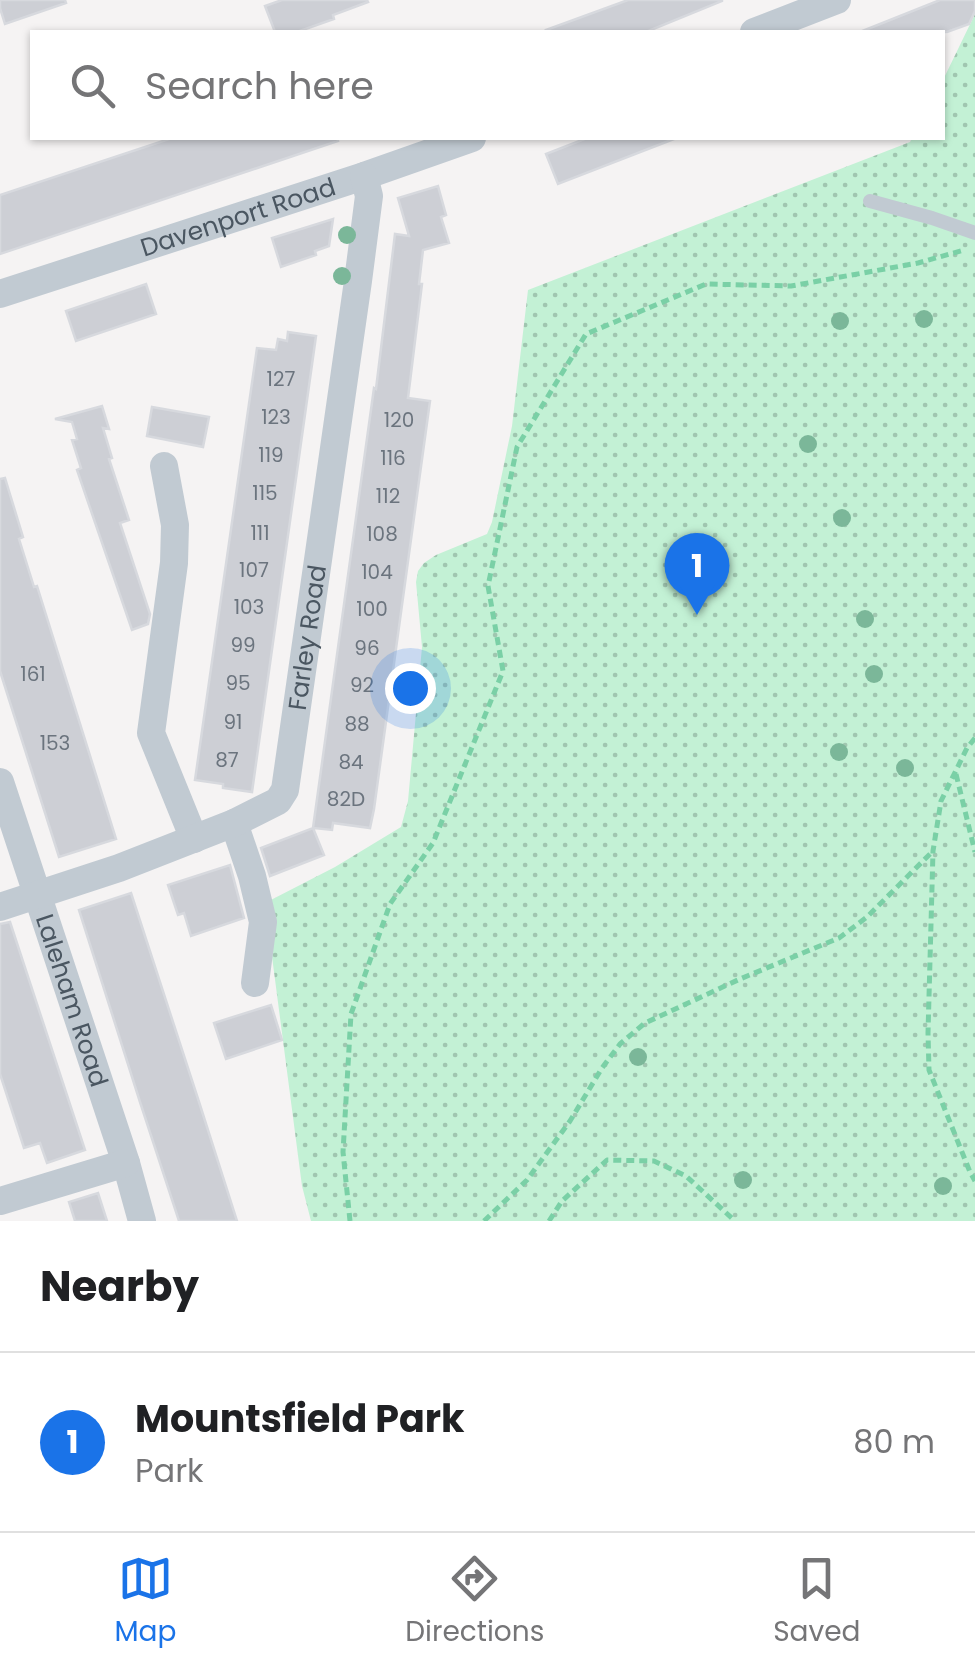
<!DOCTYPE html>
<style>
body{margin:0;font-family:Poppins,sans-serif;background:#f2f2f2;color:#202124}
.you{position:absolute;left:410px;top:688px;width:35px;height:35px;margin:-25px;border:8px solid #fff;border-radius:50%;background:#1a73e8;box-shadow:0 0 0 15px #1a73e833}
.badge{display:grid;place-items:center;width:65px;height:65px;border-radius:50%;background:#1a73e8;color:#fff;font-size:32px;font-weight:700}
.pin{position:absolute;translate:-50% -82px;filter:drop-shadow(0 2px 5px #0008)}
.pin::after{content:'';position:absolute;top:52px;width:35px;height:30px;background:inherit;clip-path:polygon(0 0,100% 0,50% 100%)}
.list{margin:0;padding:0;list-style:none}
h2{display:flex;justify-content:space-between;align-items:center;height:130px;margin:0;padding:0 40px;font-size:42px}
h2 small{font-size:32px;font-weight:400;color:#757577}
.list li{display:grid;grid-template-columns:65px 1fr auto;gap:30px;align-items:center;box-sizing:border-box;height:180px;padding:0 40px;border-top:2px solid #e0e0e0}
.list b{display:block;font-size:38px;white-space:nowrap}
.list p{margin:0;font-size:32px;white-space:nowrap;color:#757577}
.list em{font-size:32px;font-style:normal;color:#757577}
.icon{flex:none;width:55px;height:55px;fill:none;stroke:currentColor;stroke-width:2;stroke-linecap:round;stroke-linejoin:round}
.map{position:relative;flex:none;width:975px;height:1221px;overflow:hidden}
.search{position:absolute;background:#fff;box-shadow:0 2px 8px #0004;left:30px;right:30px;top:30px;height:110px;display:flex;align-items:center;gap:25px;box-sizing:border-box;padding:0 35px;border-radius:0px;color:#757577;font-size:38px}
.sheet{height:310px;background:#fff}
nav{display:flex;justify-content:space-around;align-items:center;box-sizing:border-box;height:140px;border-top:2px solid #e0e0e0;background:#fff;font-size:28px;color:#757577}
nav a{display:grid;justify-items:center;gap:5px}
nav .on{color:#1a73e8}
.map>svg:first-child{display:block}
.park{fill:url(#park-dots)}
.building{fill:#cdcfd5;stroke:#d7d9de;stroke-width:2.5}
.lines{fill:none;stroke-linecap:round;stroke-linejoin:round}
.path{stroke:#7ad0a6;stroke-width:5;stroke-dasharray:8 5;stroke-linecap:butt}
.service{stroke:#c1cad2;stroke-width:14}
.minor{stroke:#c1cad2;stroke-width:28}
.tree{fill:#7bb799}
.labels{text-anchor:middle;stroke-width:10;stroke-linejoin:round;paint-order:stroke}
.number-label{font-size:20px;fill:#6b747e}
.street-label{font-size:25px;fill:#4a5661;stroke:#fff}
</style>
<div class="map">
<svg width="975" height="1221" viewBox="0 0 975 1221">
<defs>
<pattern id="park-dots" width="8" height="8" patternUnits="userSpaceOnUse" patternTransform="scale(2.5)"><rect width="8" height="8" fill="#c3f1d5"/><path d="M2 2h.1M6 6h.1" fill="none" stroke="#a0c6b0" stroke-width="1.8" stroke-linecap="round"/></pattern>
</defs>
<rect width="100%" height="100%" fill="#f5f3f3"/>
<path class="park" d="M 975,14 L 975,1221 L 311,1221 L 302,1186 L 265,903 L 335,867 L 401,827 L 408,801 L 422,647 L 416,582 L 418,571 L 424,563 L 436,555 L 487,534 L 492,522 L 512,426 L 528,290 L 910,142 L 912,138 L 942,138 L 943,80 Z"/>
<path class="building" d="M 0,0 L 65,0 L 66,3 L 5,24 L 0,8 Z
M 282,0 L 367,0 L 368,2 L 333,15 L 334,19 L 297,32 L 275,32 L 265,6 Z
M 628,0 L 722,0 L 722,1 L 646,32 L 547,32 L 546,30 Z
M 940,0 L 975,0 L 975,11 L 969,24 L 947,32 L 860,32 Z
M 172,138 L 337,138 L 338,141 L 0,254 L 0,195 Z
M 587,138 L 673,138 L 674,139 L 558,184 L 546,154 Z
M 438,186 L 446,215 L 441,217 L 449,243 L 423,250 L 419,284 L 422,284 L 408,398 L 430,401 L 374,809 L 370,828 L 333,823 L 332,830 L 313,828 L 374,388 L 376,389 L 395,234 L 409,236 L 398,198 Z
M 333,219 L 329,246 L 315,251 L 316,255 L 281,267 L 272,238 Z
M 146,284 L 156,314 L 76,341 L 66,311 Z
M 288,332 L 316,336 L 252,792 L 223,788 L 223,784 L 195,780 L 257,348 L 276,350 L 278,339 L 287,341 Z
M 102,406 L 109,429 L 103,428 L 112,458 L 109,459 L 129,520 L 120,523 L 150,614 L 148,624 L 132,630 L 77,470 L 81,468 L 72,440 L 77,439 L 72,422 L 55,419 Z
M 152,407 L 209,417 L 203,447 L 147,436 Z
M 5,478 L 23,537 L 19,539 L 34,587 L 37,586 L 116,839 L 59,857 L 0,671 L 0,479 Z
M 313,828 L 324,855 L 270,876 L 261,848 Z
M 230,865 L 244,918 L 191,936 L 184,913 L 178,915 L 168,885 Z
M 131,893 L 200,1105 L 237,1221 L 179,1221 L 140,1102 L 79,910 Z
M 10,922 L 85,1150 L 47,1163 L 40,1143 L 24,1148 L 0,1074 L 0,924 Z
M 271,1005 L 282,1040 L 226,1059 L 214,1023 Z
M 98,1193 L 107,1221 L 75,1221 L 69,1202 Z"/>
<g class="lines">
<path class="path" d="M 975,738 L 967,748 L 941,801 L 933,851 L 928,1033 L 929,1070 L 970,1172 L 975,1181
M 956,774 L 975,852
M 350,1221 L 343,1152 L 351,1014 L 390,904 L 433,843 L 503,671 L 488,586 L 517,447 L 586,334 L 706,284 L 791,286 L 918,263 L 964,250
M 484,1221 L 527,1180 L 570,1121 L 602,1068 L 620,1044 L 645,1023 L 740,979 L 839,938 L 867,917 L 933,851
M 549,1221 L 562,1201 L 607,1160 L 654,1161 L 686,1176 L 735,1221"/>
<path class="service" d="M 870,201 L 932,218 L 975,233"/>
<g class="minor">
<path d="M 754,32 L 837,0"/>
<path id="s1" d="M 0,294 L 364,176 L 472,138"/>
<path d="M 164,466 L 175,525 L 174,563 L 151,733 L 194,839"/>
<path id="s2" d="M 0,782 L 126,1163 L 142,1221"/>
<path d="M 234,823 L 252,876 L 263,922 L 255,983"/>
<path id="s3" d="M 0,907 L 119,868 L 234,823 L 278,801 L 285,790 L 358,281 L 369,196 L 364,176"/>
<path d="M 0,1201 L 126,1163"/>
</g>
</g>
<g class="tree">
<circle cx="347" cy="235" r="9"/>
<circle cx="342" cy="276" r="9"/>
<circle cx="924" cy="319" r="9"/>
<circle cx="840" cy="321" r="9"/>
<circle cx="808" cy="444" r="9"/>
<circle cx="842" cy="518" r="9"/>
<circle cx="865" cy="619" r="9"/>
<circle cx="874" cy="674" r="9"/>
<circle cx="839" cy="752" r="9"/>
<circle cx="905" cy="768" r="9"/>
<circle cx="638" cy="1057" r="9"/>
<circle cx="743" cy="1180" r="9"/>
<circle cx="943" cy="1186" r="9"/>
</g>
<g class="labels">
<g class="number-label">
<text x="281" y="386">127</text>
<text x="276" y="424">123</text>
<text x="399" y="427">120</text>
<text x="271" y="462">119</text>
<text x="393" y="465">116</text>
<text x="265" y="500">115</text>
<text x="388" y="503">112</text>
<text x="260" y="540">111</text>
<text x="382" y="541">108</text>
<text x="254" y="577">107</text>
<text x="377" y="579">104</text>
<text x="249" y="614">103</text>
<text x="372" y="616">100</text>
<text x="243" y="652">99</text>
<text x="367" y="655">96</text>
<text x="33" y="681">161</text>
<text x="238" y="690">95</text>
<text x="362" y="692">92</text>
<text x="233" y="729">91</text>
<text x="357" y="731">88</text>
<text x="55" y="750">153</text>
<text x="227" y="767">87</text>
<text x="351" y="769">84</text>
<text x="346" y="806">82D</text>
</g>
<g class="street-label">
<text dy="9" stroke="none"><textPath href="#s1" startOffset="250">Davenport Road</textPath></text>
<text dy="9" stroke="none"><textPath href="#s3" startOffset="465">Farley Road</textPath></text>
<text dy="9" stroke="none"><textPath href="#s2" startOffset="230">Laleham Road</textPath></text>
</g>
</g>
</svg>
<div class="you"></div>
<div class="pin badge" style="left:697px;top:615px">1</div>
<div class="search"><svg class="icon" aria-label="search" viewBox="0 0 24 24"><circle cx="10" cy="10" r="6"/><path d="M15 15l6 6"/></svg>Search here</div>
</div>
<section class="sheet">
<h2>Nearby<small></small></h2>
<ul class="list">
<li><span class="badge">1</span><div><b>Mountsfield Park</b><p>Park</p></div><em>80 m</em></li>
</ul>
</section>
<nav>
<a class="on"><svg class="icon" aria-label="map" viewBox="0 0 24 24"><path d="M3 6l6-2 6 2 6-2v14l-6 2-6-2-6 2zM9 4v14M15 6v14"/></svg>Map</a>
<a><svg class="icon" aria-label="directions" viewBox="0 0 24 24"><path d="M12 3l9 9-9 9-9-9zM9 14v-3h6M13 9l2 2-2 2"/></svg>Directions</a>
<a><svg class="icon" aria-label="saved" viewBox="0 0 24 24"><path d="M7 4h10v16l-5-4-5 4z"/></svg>Saved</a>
</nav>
